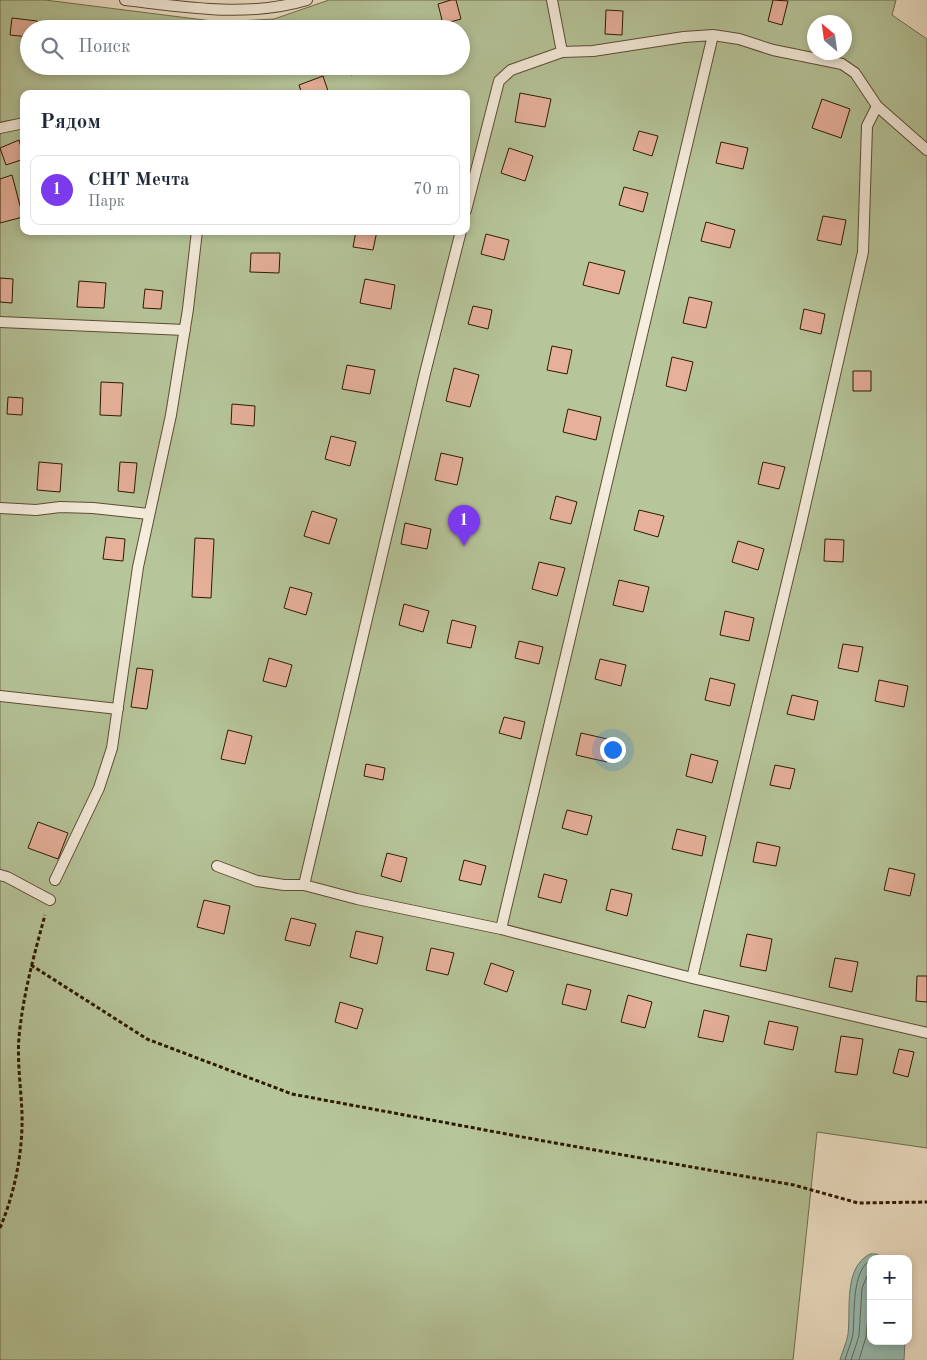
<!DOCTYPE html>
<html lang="ru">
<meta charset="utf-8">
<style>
body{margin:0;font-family:"Old Standard TT",serif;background:#f2f2f3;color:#1f2937}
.controls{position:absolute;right:15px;bottom:15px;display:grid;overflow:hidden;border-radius:10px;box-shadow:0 2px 8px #0003}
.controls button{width:45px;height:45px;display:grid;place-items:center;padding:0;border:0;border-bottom:1px solid #e0e1e3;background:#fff;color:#1f2937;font:25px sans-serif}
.compass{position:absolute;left:807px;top:15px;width:45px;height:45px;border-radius:50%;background:#fff;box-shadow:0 2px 8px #0003;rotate:331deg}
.you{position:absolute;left:612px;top:749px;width:18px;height:18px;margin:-12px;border:4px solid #fff;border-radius:50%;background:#1a73e8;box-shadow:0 0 0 8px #1a73e833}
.badge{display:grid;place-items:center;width:32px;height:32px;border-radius:50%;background:#7c3aed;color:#fff;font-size:16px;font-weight:700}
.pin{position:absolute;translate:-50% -41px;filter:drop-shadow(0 1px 2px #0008)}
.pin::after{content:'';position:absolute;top:26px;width:18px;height:15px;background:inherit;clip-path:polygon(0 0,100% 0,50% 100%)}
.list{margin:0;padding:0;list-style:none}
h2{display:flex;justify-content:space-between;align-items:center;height:65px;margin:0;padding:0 20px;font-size:21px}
h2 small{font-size:16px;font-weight:400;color:#747a83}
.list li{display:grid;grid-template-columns:32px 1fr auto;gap:15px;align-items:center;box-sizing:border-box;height:70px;margin:0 10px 10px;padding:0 10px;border:1px solid #e0e1e3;border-radius:10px}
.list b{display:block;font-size:19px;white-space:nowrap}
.list p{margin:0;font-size:16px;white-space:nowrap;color:#747a83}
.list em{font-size:16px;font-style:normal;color:#747a83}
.icon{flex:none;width:28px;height:28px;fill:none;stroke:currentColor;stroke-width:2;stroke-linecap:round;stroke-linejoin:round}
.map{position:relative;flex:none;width:927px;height:1360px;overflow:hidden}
.search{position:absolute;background:#fff;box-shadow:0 2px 8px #0003;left:20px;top:20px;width:450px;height:55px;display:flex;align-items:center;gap:12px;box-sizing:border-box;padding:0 18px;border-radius:28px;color:#747a83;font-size:19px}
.panel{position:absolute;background:#fff;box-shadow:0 2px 8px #0003;left:20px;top:90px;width:450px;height:145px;border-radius:10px}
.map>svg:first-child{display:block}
.green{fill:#b6c59a;stroke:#726f4e;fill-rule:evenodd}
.water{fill:#9abfb6;stroke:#6e7d6e}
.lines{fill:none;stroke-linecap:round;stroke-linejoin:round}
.shore{stroke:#646c5c;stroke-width:1}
.building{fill:#e6b09a;stroke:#2d1902}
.lane-casing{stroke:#5e4c34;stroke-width:12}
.path{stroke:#2d1902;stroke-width:3;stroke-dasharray:4 2.5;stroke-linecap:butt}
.lane{stroke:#f5eddd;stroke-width:10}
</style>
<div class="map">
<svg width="927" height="1360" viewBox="0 0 927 1360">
<rect width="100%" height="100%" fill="#f0e4ca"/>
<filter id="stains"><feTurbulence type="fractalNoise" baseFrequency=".004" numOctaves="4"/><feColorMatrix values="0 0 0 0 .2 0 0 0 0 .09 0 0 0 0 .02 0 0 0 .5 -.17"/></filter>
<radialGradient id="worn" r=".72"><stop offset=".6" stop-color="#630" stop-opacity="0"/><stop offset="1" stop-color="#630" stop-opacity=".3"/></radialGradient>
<path class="green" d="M 0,0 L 45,0 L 220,22 L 274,19 L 329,0 L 896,0 L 892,15 L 927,39 L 927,1148 L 817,1132 L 793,1360 L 0,1360 ZM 814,22 L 844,22 L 844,52 L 814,52 ZM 29,29 L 461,29 L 461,66 L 29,66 ZM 24,94 L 466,94 L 466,231 L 24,231 Z"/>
<path class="water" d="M 870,1254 L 877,1254 L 883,1259 L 871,1259 L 871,1341 L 905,1341 L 904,1360 L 840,1360 C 842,1352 847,1342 848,1334 C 851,1309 843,1268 870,1254 Z"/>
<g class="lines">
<path class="shore" d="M 845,1360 C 847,1352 852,1342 853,1334 C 855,1315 851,1270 871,1260
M 851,1360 L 859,1336 L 862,1288 L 871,1267
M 859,1360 L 866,1337 L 871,1286"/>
</g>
<path class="building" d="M 451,0 L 456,0 L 461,19 L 443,24 L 438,4 Z
M 773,0 L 788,1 L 782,25 L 768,21 Z
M 606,10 L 623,11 L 622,35 L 605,34 Z
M 12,18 L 37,21 L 36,29 L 29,29 L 29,37 L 10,35 Z
M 77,22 L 96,24 L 95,29 L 76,29 Z
M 348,66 L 372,66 L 373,68 L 351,75 Z
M 323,76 L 329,94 L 302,94 L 299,85 Z
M 520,93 L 551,99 L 545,127 L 515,122 Z
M 822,99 L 850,109 L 841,138 L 812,128 Z
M 639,131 L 658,136 L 652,156 L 633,150 Z
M 19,140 L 24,159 L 6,165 L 0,148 Z
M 721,142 L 748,148 L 743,169 L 716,163 Z
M 509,148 L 533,156 L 525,181 L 501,173 Z
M 12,175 L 23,217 L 0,223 L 0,179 Z
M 624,187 L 648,193 L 643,212 L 619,205 Z
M 823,216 L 846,220 L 841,245 L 817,240 Z
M 706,222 L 735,230 L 730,248 L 701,241 Z
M 356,231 L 377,231 L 373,250 L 353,247 Z
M 486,234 L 509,240 L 504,260 L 481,254 Z
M 251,253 L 280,253 L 279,273 L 250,272 Z
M 589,262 L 625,271 L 619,294 L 583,285 Z
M 0,278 L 13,279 L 12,303 L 0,302 Z
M 365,279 L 395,285 L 391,309 L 360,303 Z
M 79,281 L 106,283 L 104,308 L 77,307 Z
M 145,289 L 163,291 L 161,309 L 143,308 Z
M 689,297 L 712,302 L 706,328 L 683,323 Z
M 473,306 L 492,310 L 488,329 L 468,324 Z
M 804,309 L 825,314 L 821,334 L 800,329 Z
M 552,346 L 572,350 L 567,374 L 547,370 Z
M 672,357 L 693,362 L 686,391 L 666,386 Z
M 347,365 L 375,370 L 370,394 L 342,389 Z
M 454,368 L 479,375 L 470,407 L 446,401 Z
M 853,371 L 871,371 L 871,391 L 853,391 Z
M 101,382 L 123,383 L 121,416 L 100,415 Z
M 8,397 L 23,398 L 22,415 L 7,414 Z
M 232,404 L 255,406 L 254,426 L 231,424 Z
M 568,409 L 601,417 L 596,440 L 563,432 Z
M 331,436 L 356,442 L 350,466 L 325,459 Z
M 441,453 L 463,458 L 457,485 L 435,480 Z
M 39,462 L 62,464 L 60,492 L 37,490 Z
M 120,462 L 137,463 L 134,493 L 118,491 Z
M 763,462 L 785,467 L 779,489 L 758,484 Z
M 556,496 L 577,502 L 571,524 L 550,519 Z
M 639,510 L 664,516 L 658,537 L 634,530 Z
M 312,511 L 337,519 L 329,544 L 304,536 Z
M 405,523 L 431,529 L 427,549 L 401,544 Z
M 106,537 L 125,539 L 123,561 L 103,559 Z
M 195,538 L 214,539 L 211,598 L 192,597 Z
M 825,539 L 844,540 L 843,562 L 824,561 Z
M 738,541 L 764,549 L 758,570 L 732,562 Z
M 539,562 L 565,568 L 557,596 L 532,589 Z
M 619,580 L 649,587 L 643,612 L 613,605 Z
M 290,587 L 312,593 L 306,615 L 284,608 Z
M 404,604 L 429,611 L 423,632 L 399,625 Z
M 725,611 L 754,618 L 749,641 L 720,635 Z
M 452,620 L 476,626 L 471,648 L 447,643 Z
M 519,641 L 543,647 L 539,664 L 515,658 Z
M 843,644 L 863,647 L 858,672 L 838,668 Z
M 269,658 L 292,665 L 286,687 L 263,681 Z
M 600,659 L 626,665 L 621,686 L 595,679 Z
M 137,668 L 153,670 L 147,709 L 131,707 Z
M 710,678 L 735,684 L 730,706 L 705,700 Z
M 879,680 L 908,686 L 904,707 L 875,701 Z
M 792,695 L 818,701 L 814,720 L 787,714 Z
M 504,717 L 525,722 L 521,739 L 499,733 Z
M 228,730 L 252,736 L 245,764 L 221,759 Z
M 581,733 L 612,740 L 607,762 L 576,755 Z
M 691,754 L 718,761 L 712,783 L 686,776 Z
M 366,764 L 385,768 L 383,780 L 364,776 Z
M 775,765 L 795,769 L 790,789 L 770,785 Z
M 567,810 L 592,816 L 587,835 L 562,828 Z
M 38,822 L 68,833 L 58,859 L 28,848 Z
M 677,829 L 706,836 L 702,856 L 672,849 Z
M 757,842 L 780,847 L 776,866 L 753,862 Z
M 387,853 L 407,858 L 401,882 L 381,876 Z
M 464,860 L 486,866 L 481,885 L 459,880 Z
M 889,868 L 915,874 L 910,896 L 884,890 Z
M 544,874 L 567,880 L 561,903 L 538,897 Z
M 611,889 L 632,894 L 627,916 L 606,910 Z
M 204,900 L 230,906 L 224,934 L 197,927 Z
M 291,918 L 316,924 L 310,946 L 285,940 Z
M 356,931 L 383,937 L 377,964 L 350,957 Z
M 747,934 L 772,939 L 766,971 L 740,966 Z
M 431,948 L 454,953 L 448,975 L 426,970 Z
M 835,958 L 858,962 L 852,992 L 829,987 Z
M 491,963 L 514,971 L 507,992 L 484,984 Z
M 917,976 L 927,976 L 927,1002 L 916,1001 Z
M 567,984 L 591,990 L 586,1010 L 562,1004 Z
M 628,995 L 652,1002 L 645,1028 L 621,1022 Z
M 340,1002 L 363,1009 L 357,1029 L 335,1022 Z
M 704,1010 L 729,1016 L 723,1042 L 698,1037 Z
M 769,1021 L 798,1027 L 793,1050 L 764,1044 Z
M 841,1036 L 863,1039 L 857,1075 L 835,1072 Z
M 899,1049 L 914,1052 L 908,1077 L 893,1073 Z"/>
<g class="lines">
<g class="lane-casing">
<path id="lane" d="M 125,0 C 186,7 247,18 307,0
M 552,0 L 562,52
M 0,128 L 24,123
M 466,210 L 499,81 L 511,70 L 562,52 L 593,51 L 684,37 L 713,35 L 739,39 L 773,50 L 842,64 L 855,73 L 877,106 L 927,150
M 0,322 L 185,330
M 0,508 L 36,510 L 60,507 L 93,508 L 149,514
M 0,696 L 118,709
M 217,866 L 257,881 L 284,885 L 304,885 L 357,899 L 501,929 L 692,978 L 927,1033
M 0,875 L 7,877 L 50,900
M 55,880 L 99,788 L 112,748 L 138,567 L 171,415 L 188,309 L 197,231
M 304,885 L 425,373 L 461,231
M 501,929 L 713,35
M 692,978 L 800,528 L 863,252 L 867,126 L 877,106"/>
</g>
<path class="path" d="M 31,965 L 147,1039 L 292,1094 L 544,1141 L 794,1185 L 858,1203 L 927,1202
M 0,1228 C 15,1192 23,1152 22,1113 C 21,1088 17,1062 19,1037 C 23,995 34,955 45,915"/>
<use href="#lane" class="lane"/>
</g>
<rect width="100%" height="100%" filter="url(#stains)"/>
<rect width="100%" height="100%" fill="url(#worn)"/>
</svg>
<div class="controls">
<button>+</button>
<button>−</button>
</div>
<svg class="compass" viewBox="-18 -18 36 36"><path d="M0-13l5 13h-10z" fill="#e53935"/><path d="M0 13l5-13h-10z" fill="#747a83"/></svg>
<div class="you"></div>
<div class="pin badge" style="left:464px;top:546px">1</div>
<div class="search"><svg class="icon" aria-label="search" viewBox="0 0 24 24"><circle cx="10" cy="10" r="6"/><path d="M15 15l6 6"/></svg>Поиск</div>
<section class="panel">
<h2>Рядом<small></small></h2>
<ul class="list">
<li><span class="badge">1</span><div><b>СНТ Мечта</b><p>Парк</p></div><em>70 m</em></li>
</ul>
</section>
</div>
